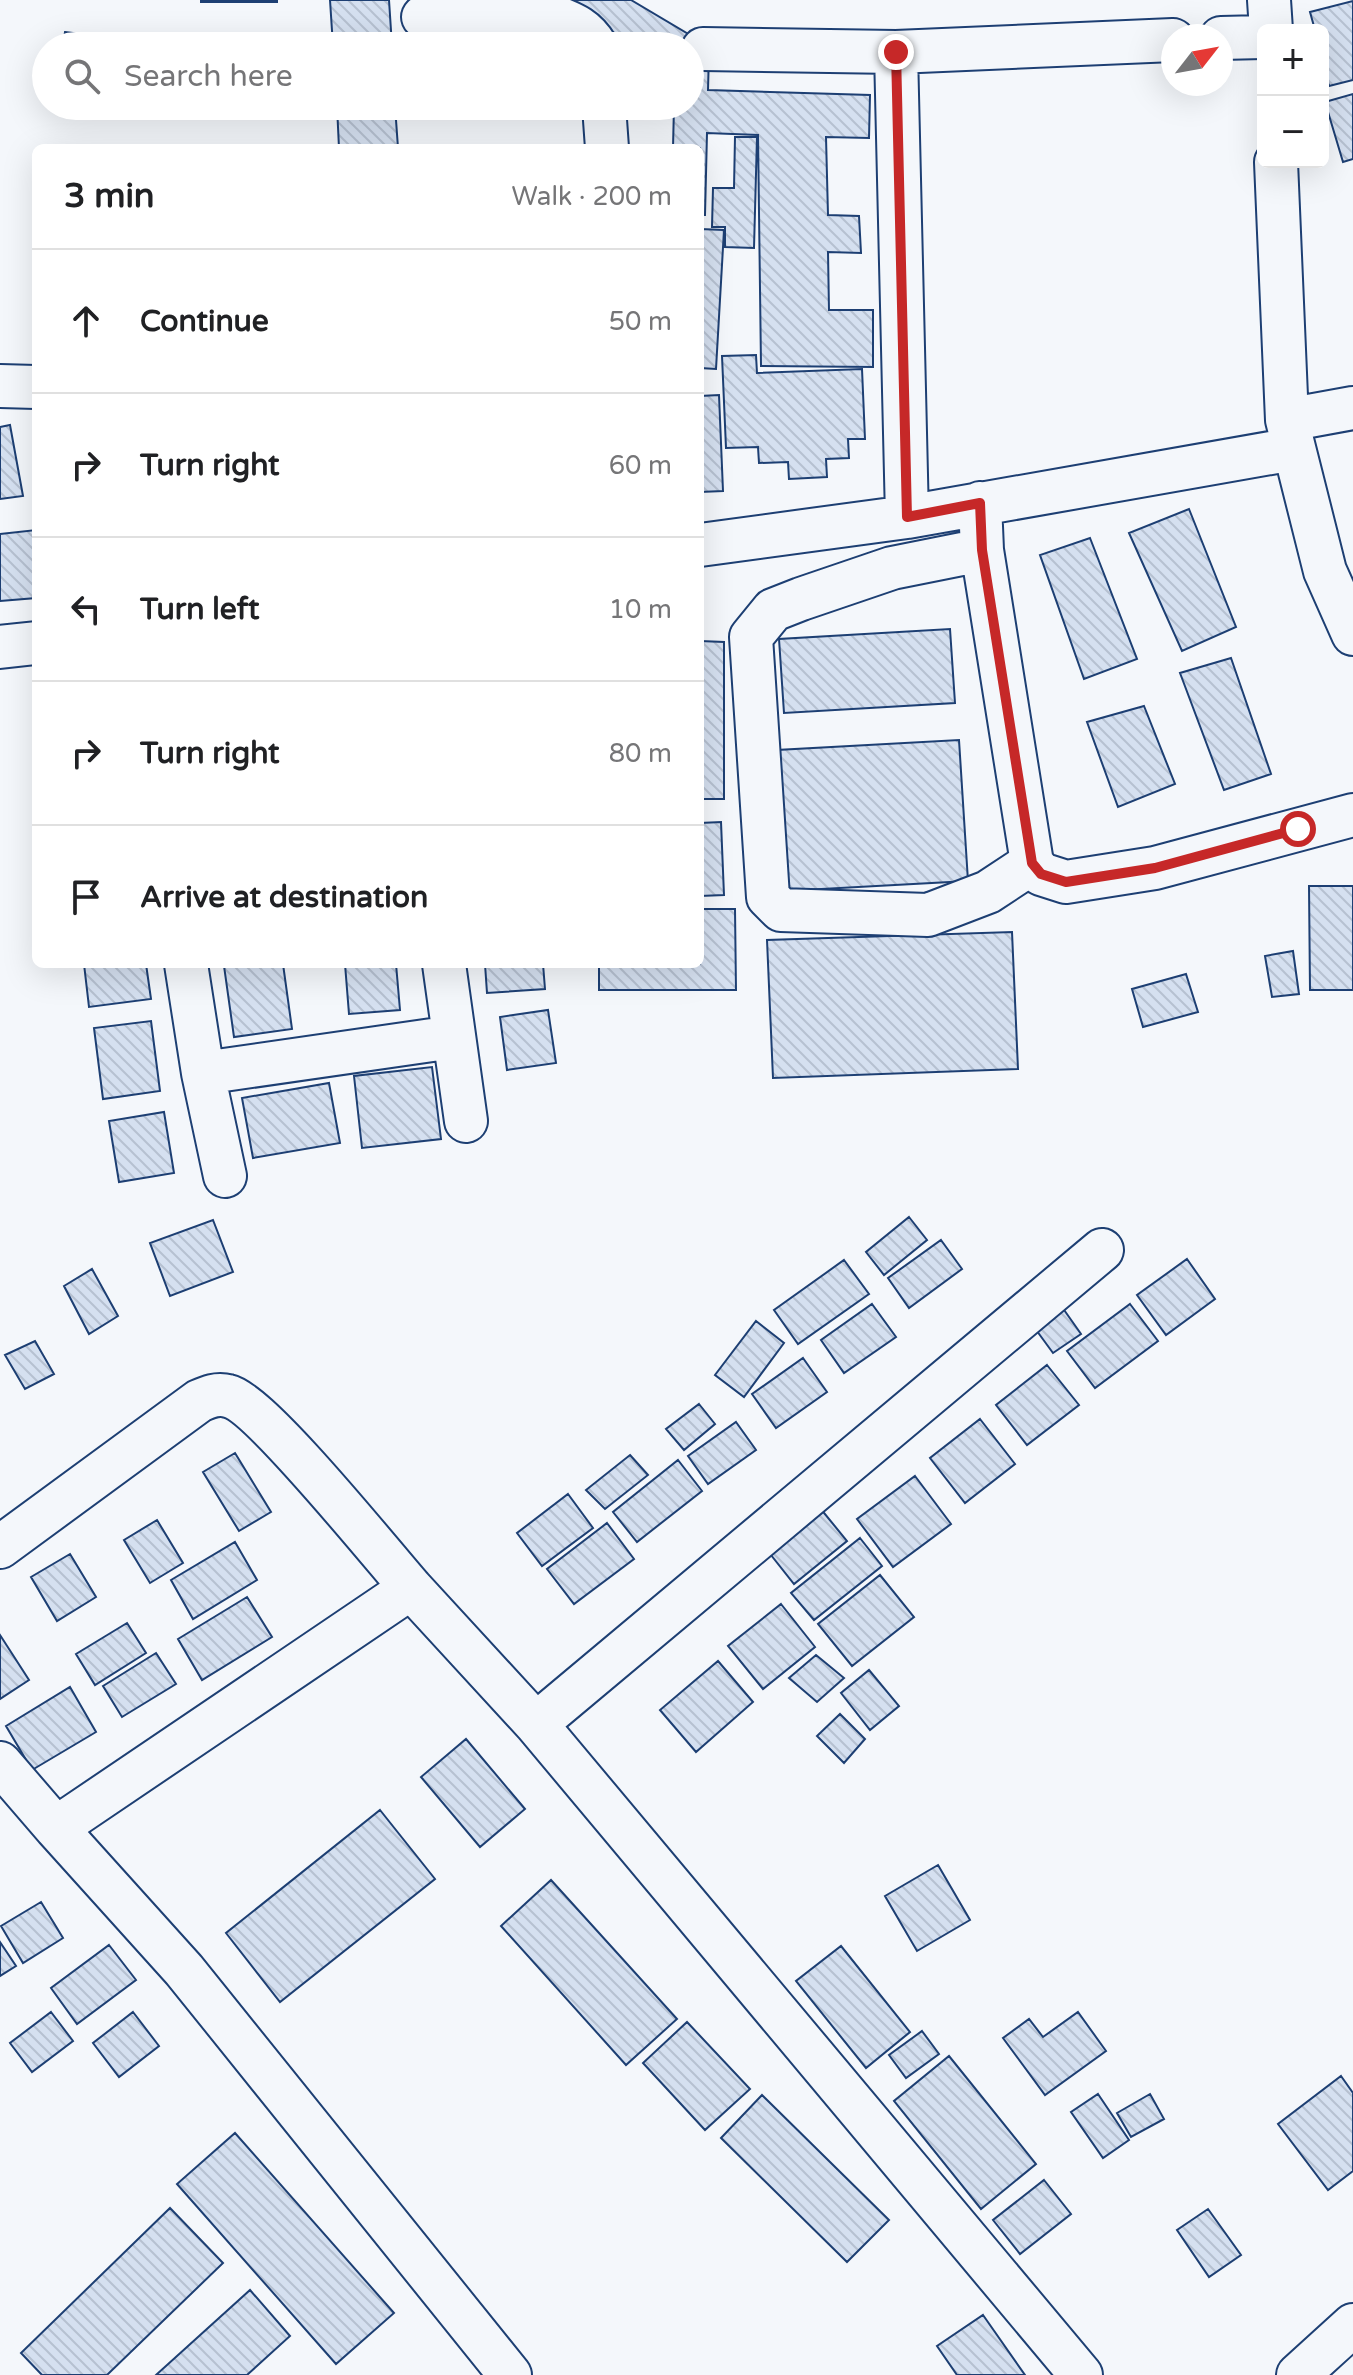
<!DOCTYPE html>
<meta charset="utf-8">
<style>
body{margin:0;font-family:"Varela Round",sans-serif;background:#f2f2f2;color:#202124}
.controls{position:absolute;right:24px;top:24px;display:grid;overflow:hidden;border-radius:12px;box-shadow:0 8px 32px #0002}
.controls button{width:72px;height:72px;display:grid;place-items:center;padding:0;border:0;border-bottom:2px solid #e0e0e0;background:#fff;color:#202124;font:40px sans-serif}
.compass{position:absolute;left:1161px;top:24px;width:72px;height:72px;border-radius:50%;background:#fff;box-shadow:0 8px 32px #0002;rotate:59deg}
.stop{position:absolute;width:24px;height:24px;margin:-18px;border:6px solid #c62828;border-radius:50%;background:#fff}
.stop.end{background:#c62828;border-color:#fff;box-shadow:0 2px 8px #0008}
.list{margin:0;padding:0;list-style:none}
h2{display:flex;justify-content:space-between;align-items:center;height:104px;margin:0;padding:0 32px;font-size:34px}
h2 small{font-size:26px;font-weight:400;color:#757577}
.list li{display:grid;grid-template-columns:52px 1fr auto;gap:24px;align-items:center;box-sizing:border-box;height:144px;padding:0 32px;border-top:2px solid #e0e0e0}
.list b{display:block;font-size:30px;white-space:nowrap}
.list em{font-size:26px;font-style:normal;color:#757577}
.icon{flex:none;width:44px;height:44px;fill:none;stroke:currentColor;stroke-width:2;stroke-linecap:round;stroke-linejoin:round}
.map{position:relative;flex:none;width:1353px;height:2375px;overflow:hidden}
.search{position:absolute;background:#fff;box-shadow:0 8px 32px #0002;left:32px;top:32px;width:672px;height:88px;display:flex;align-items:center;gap:20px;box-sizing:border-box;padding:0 28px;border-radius:44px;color:#757577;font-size:30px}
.panel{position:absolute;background:#fff;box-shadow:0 8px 32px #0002;left:32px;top:144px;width:672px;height:824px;border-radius:12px}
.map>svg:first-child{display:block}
.building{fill:url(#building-back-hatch);stroke:#1d3f73;stroke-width:2}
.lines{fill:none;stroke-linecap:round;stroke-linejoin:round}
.minor-casing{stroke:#1d3f73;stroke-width:46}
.minor{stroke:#f4f7fb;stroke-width:42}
.route{stroke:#c62828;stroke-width:10}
</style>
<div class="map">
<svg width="1353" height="2375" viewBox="0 0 1353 2375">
<defs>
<pattern id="building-back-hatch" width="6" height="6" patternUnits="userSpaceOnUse" patternTransform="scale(2)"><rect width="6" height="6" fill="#d5e0f0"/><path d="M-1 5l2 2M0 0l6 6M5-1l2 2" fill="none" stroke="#b6c1d1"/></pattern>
</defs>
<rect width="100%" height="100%" fill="#f4f7fb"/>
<path class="building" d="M 201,0 L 277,0 L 277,2 L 201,2 Z
M 330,0 L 389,0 L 392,46 L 333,46 Z
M 558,0 L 631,0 L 705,44 L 709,53 L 708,90 L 870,95 L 869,138 L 826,137 L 828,215 L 859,216 L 861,253 L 828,252 L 829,310 L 873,310 L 873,367 L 761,366 L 758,135 L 707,133 L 705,215 L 700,215 L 700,148 L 673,148 L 674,106 L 690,106 L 690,46 L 637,46 Z
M 1353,1 L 1353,80 L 1329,86 L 1323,63 L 1323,30 L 1315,30 L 1310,12 Z
M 65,32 L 138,41 L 137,46 L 63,46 Z
M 1353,94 L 1353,159 L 1343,162 L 1325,102 Z
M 337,106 L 395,106 L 398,148 L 339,148 Z
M 735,137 L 757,137 L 754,248 L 725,247 L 725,227 L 712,227 L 713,188 L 734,188 Z
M 700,229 L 724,230 L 716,369 L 700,368 Z
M 756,355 L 757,373 L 862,369 L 865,439 L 848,439 L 849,458 L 826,459 L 827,477 L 789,479 L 788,462 L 759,463 L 758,447 L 726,448 L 722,356 Z
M 719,395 L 723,491 L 700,492 L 700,396 Z
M 10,425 L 23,496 L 0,499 L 0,427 Z
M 1189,509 L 1236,627 L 1182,651 L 1129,533 Z
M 36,530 L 36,598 L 0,601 L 0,534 Z
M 1090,538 L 1137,659 L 1084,679 L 1040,555 Z
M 950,629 L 955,703 L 784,713 L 779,639 Z
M 700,641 L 724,642 L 724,799 L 700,799 Z
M 1231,658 L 1271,774 L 1224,790 L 1180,673 Z
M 1144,706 L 1175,784 L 1118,807 L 1087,722 Z
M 959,740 L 968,881 L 785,891 L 777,750 Z
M 721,822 L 724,895 L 700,896 L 700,823 Z
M 1309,886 L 1353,886 L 1353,990 L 1310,990 Z
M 700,909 L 735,909 L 736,990 L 599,990 L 599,964 L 700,964 Z
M 1012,932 L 1018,1069 L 773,1078 L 767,940 Z
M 1293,951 L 1299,994 L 1272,997 L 1265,956 Z
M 84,964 L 146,964 L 151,999 L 89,1007 Z
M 242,964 L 283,964 L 292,1029 L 234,1037 L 224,966 Z
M 345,964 L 396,964 L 400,1010 L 349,1014 Z
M 485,964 L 543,964 L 545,989 L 487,993 Z
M 1186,974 L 1198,1012 L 1143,1027 L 1132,989 Z
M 548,1010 L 556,1063 L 507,1070 L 500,1017 Z
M 151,1021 L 160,1091 L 103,1099 L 94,1028 Z
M 432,1067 L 441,1139 L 362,1148 L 354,1076 Z
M 329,1083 L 340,1143 L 253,1158 L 242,1098 Z
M 164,1112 L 174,1173 L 119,1182 L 109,1121 Z
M 909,1217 L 927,1240 L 884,1275 L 866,1252 Z
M 213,1220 L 233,1272 L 170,1296 L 150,1243 Z
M 941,1240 L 962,1269 L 909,1308 L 888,1278 Z
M 1187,1259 L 1215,1299 L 1166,1335 L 1137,1295 Z
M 844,1260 L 869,1294 L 798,1344 L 774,1310 Z
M 92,1269 L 118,1316 L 89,1334 L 64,1286 Z
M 872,1304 L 896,1337 L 844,1373 L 821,1340 Z
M 1130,1304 L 1158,1341 L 1095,1388 L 1067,1351 Z
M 1062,1307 L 1081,1334 L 1053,1353 L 1034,1327 Z
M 756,1321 L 784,1343 L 744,1397 L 715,1375 Z
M 35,1341 L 54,1374 L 25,1389 L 5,1355 Z
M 803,1358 L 827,1392 L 776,1428 L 752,1394 Z
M 1047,1365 L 1079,1405 L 1027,1445 L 996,1405 Z
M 699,1404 L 715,1424 L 684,1450 L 666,1429 Z
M 980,1419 L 1015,1464 L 965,1503 L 930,1458 Z
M 736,1422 L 756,1450 L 708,1484 L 688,1456 Z
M 235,1453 L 271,1512 L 239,1531 L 203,1472 Z
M 630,1455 L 648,1475 L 605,1509 L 586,1490 Z
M 678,1460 L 702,1491 L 637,1542 L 613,1512 Z
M 915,1476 L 951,1524 L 893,1567 L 857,1519 Z
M 568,1494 L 593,1528 L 542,1566 L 517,1533 Z
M 820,1508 L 847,1541 L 794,1584 L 767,1550 Z
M 157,1520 L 183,1563 L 150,1583 L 124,1540 Z
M 607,1523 L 634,1559 L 574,1604 L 547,1569 Z
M 860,1538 L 882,1566 L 814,1620 L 791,1593 Z
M 235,1542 L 257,1580 L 193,1619 L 171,1580 Z
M 70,1554 L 96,1597 L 57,1621 L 31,1577 Z
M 880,1575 L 914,1617 L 852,1666 L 818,1624 Z
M 247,1597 L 272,1637 L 202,1680 L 178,1639 Z
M 781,1604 L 815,1647 L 763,1689 L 728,1646 Z
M 127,1623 L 146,1653 L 95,1685 L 76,1654 Z
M 0,1635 L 29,1680 L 0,1699 Z
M 156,1653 L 176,1684 L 122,1717 L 103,1686 Z
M 816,1655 L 844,1678 L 817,1702 L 789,1678 Z
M 718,1661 L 753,1702 L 696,1752 L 660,1710 Z
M 869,1670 L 899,1706 L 870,1730 L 841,1693 Z
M 70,1687 L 96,1732 L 32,1770 L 6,1726 Z
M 840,1714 L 865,1739 L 844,1763 L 817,1736 Z
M 466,1739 L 525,1809 L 480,1847 L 421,1777 Z
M 380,1810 L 435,1879 L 280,2002 L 226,1933 Z
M 938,1865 L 970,1920 L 917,1951 L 885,1896 Z
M 551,1880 L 677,2019 L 626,2065 L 501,1926 Z
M 41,1902 L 63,1938 L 23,1963 L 1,1926 Z
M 0,1942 L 16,1966 L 0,1976 Z
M 109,1945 L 136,1980 L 77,2024 L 51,1988 Z
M 841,1946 L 910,2032 L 866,2068 L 796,1981 Z
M 51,2012 L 73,2041 L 32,2072 L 10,2043 Z
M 133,2012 L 159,2046 L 119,2077 L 93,2043 Z
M 1078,2012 L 1106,2051 L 1045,2095 L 1003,2038 L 1029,2019 L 1043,2037 Z
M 687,2022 L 750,2089 L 705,2130 L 643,2063 Z
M 922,2031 L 939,2054 L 906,2078 L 889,2055 Z
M 949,2056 L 1036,2164 L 981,2209 L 894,2101 Z
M 1341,2076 L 1353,2093 L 1353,2171 L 1328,2190 L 1278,2124 Z
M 1098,2094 L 1129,2140 L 1103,2158 L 1071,2112 Z
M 1150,2094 L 1164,2119 L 1131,2137 L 1117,2113 Z
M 762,2095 L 889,2220 L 847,2262 L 721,2138 Z
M 235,2133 L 394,2313 L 336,2364 L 177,2184 Z
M 1044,2180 L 1071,2214 L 1020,2254 L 993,2220 Z
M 170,2208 L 223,2263 L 107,2375 L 42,2375 L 21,2353 Z
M 1208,2209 L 1241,2255 L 1209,2277 L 1177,2230 Z
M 250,2290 L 290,2336 L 247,2375 L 156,2375 Z
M 983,2315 L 1025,2375 L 957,2375 L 937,2346 Z"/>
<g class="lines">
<g class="minor-casing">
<path id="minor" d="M 1269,0 L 1271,30
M 423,17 L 556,17 C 574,24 586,29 596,46
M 1221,38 L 1263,37
M 703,49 L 896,52 L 1173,40
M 896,52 L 907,517
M 604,106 L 607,148
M 1276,162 L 1287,420 L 1325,571 L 1353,634
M 0,386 L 36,387
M 1287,420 L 1353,408
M 980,503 L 982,550 L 1032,863 L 1041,874 L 1066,882 L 1155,868 L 1353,815
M 700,545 L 907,517 L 1293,449
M 982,550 L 892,568 L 801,599 L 773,610 L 751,637 L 768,897 L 781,910 L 928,915 L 988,892 L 1032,863
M 0,647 L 36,643
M 186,964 L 203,1073 L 225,1176
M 444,964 L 466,1121
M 203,1073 L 453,1037
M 0,1547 L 199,1401 C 208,1397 217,1393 228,1396 C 260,1403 382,1555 411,1588
M 536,1724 L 1102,1250
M 0,1763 L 56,1828
M 510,2375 L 184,1970 L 56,1828 L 411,1588 L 536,1724 L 1081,2375
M 1298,2375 L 1353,2325"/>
</g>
<use href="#minor" class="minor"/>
</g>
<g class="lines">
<path class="route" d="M 896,52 L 907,517 L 980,503 L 982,550 L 1032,863 L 1041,874 L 1066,882 L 1155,868 L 1298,829"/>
</g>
</svg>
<div class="controls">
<button>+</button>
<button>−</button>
</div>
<svg class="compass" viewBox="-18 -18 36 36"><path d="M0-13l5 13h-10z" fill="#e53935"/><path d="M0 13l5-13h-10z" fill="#757577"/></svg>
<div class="stop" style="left:1298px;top:829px"></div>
<div class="stop end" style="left:896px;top:52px"></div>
<div class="search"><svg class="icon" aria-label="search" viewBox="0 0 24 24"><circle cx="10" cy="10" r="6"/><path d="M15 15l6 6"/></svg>Search here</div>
<section class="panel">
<h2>3 min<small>Walk · 200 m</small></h2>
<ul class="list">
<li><svg class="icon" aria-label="ahead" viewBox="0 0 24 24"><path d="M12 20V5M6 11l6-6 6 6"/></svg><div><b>Continue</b></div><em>50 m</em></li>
<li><svg class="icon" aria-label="right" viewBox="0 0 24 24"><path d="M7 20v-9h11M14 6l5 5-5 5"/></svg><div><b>Turn right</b></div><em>60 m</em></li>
<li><svg class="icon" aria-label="left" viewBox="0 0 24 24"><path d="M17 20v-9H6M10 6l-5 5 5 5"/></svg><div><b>Turn left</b></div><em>10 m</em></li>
<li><svg class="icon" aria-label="right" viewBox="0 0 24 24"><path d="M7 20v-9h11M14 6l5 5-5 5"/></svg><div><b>Turn right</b></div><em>80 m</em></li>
<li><svg class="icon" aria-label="arrive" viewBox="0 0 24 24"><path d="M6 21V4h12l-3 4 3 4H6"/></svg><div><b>Arrive at destination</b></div></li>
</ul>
</section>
</div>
